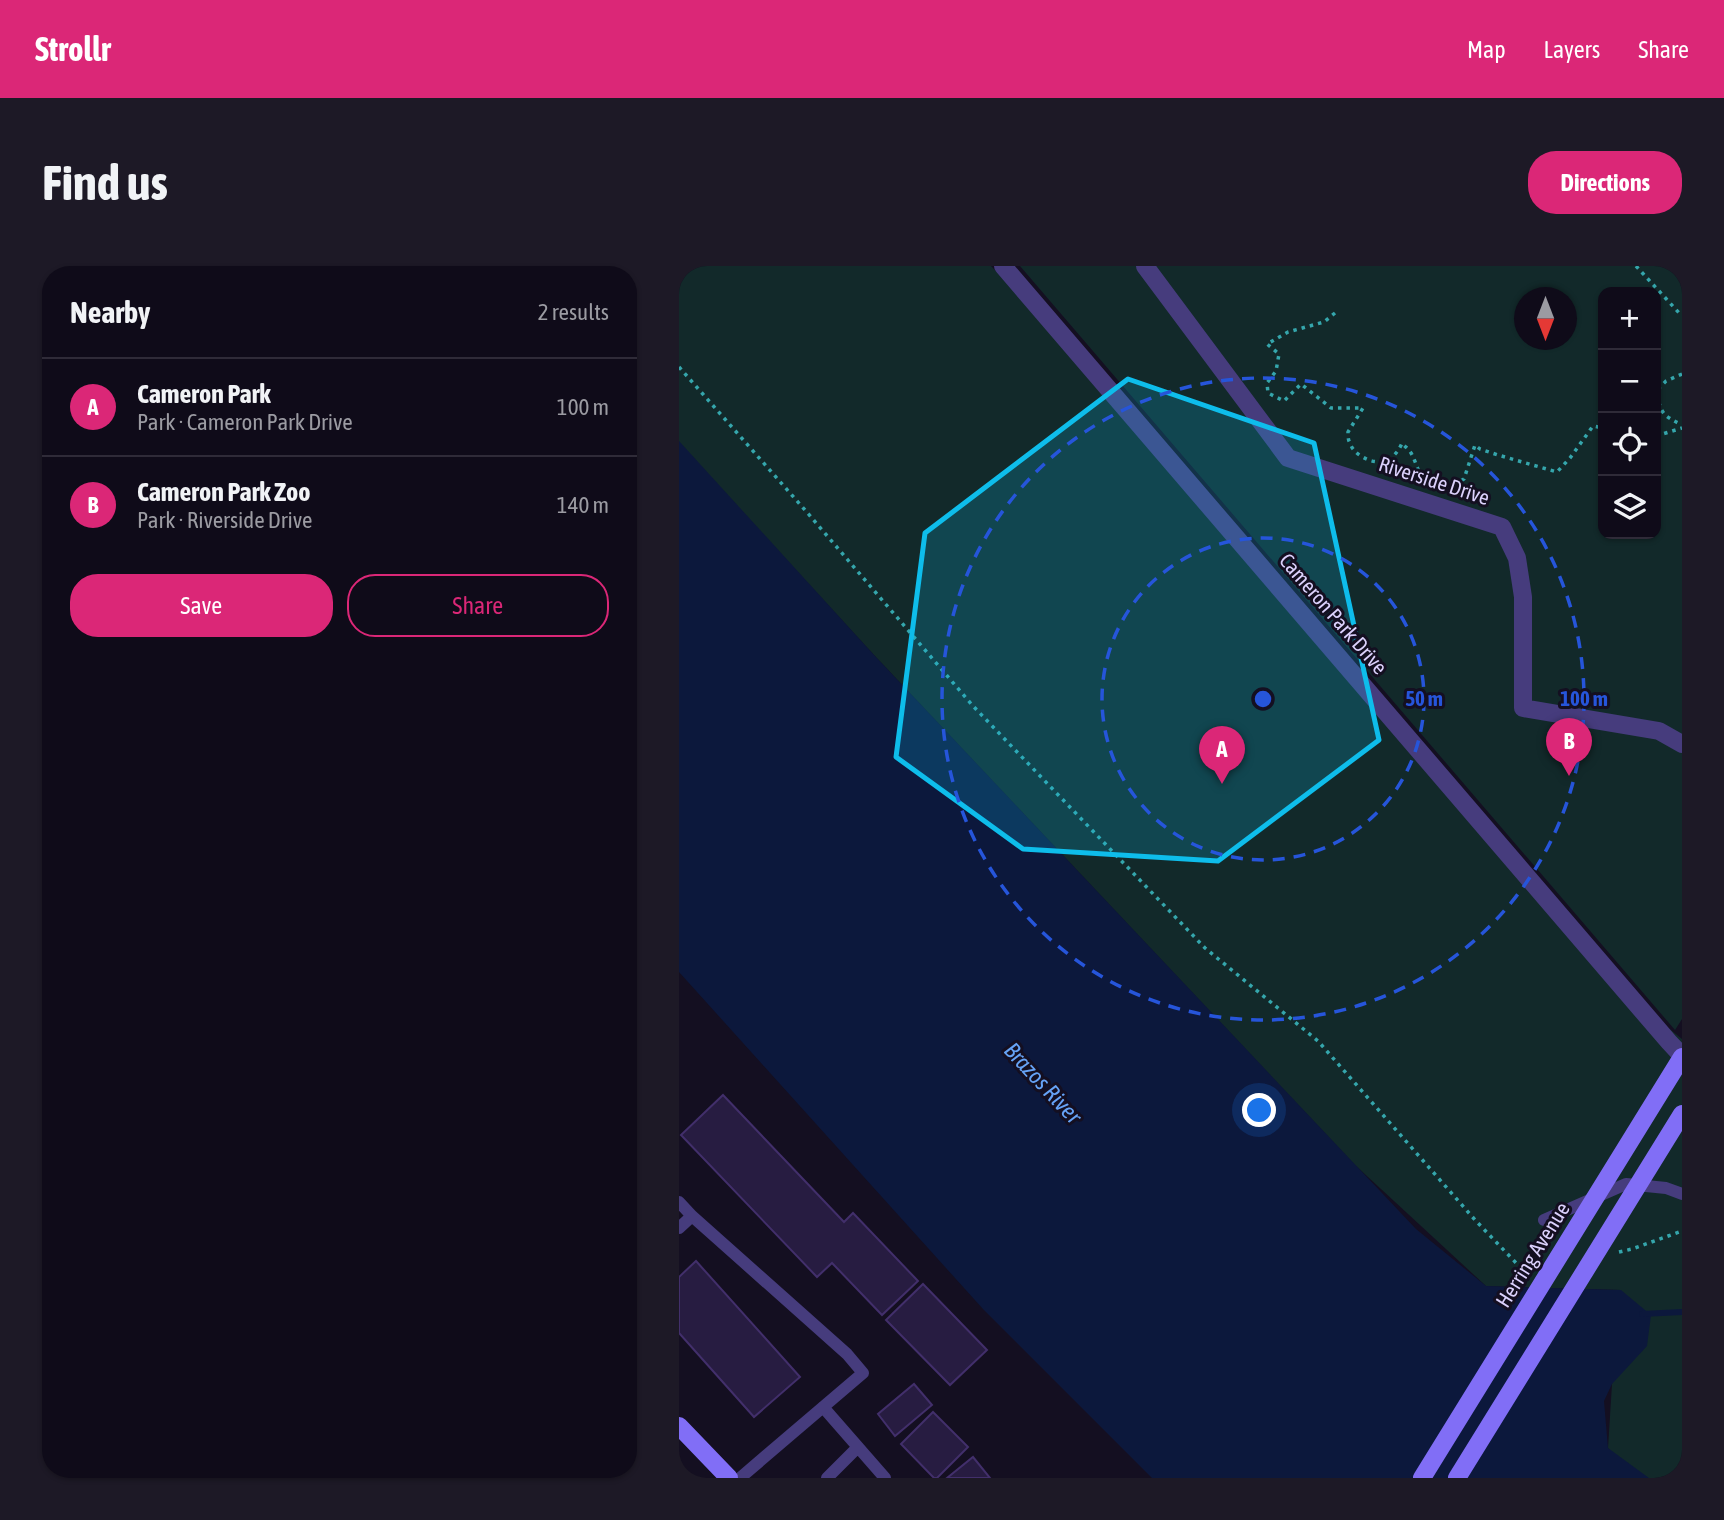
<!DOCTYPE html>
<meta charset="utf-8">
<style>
body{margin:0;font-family:"Asap Condensed",sans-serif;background:#1d1926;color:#f1f3f6}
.controls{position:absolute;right:21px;top:21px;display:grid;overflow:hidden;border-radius:14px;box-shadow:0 2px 5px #0004}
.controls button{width:63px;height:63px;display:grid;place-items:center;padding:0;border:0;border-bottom:2px solid #2f2b38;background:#0f0b19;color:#f1f3f6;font:35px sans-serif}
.compass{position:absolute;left:835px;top:21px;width:63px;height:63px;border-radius:50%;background:#0f0b19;box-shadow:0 2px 5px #0004;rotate:180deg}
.you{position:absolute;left:581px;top:845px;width:24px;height:24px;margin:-18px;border:5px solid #fff;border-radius:50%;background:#1a73e8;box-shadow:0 0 0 10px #1a73e833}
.badge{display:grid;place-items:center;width:46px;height:46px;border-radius:50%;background:#db2777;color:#fff;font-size:23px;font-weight:700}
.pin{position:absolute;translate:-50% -58px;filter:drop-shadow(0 2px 4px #0008)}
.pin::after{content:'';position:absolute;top:37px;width:24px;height:21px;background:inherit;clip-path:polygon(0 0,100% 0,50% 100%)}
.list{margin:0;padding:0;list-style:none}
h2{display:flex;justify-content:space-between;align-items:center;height:91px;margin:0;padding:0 28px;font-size:30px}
h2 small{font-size:23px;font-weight:400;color:#9b9ba2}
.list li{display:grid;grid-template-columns:46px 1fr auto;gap:21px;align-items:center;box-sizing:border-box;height:98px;padding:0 28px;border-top:2px solid #2f2b38}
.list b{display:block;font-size:26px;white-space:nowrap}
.list p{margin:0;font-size:23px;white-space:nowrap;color:#9b9ba2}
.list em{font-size:23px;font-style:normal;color:#9b9ba2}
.actions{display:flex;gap:14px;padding:21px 28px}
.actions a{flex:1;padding:16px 0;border:2px solid #db2777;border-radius:28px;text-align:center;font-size:24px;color:#db2777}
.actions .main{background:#db2777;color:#fff}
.icon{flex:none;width:38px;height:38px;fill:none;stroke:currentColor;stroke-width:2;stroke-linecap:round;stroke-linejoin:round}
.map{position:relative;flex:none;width:1003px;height:1212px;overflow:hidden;border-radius:28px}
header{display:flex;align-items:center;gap:42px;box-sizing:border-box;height:98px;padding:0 35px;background:#db2777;color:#fff}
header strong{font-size:33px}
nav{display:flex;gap:38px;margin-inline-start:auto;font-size:24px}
.intro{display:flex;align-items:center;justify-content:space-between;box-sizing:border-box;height:168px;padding:0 42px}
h1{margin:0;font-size:49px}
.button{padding:18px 32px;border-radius:28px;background:#db2777;color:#fff;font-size:24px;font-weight:700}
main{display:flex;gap:42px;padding:0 42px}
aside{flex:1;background:#0f0b19;border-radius:28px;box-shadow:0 2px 5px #0004}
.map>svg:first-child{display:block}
.green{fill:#12292a;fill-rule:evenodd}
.water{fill:#0c183c}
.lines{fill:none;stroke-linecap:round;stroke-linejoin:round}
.stream{stroke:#0c183c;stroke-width:6}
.building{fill:#271c41;stroke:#422f6b;stroke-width:2}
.path{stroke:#35a6ac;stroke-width:3.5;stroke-dasharray:3.5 5;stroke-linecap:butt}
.service{stroke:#463c7d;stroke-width:12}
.minor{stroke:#463c7d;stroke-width:18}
.secondary{stroke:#816ef6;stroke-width:18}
.secondary-bridge{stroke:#816ef6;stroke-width:18}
.marked{fill:#0ebdeb;fill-opacity:0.2;stroke:#0ebdeb;stroke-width:5;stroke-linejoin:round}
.ring{fill:none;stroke:#2655da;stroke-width:3.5;stroke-dasharray:12 9}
.labels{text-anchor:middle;stroke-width:6;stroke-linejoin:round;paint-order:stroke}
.street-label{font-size:21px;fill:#dbd1fc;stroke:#140f21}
.water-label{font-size:23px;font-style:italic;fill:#66a3f6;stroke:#140f21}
.centre{fill:#2655da;stroke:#140f21;stroke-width:3.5}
.ring-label{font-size:21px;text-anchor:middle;font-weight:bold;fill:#2655da;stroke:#140f21;stroke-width:6;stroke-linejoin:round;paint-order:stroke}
</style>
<header>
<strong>Strollr</strong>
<nav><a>Map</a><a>Layers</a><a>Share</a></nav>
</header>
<div class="intro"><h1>Find us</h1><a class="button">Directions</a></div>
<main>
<aside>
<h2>Nearby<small>2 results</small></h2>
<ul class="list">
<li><span class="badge">A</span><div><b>Cameron Park</b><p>Park · Cameron Park Drive</p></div><em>100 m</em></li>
<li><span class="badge">B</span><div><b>Cameron Park Zoo</b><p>Park · Riverside Drive</p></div><em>140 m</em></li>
</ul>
<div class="actions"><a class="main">Save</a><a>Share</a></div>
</aside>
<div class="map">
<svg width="1003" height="1212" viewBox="0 0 1003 1212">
<rect width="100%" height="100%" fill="#140f21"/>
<path class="green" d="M 0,0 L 312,0 L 441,135 L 950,730 L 1003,773 L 1003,1212 L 957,1212 L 929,1182 L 933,1118 L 942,1024 L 807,1020 L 676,899 L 195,389 L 0,177 Z
M 341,0 L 1003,0 L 1003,753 L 996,764 ZM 924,26 L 977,26 L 977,268 L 924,268 ZM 846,32 L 888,32 L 888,74 L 846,74 Z"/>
<path class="water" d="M 0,175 L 195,389 L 737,963 L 807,1020 L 942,1024 L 972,1049 L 968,1080 L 933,1118 L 925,1135 L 929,1182 L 970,1212 L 473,1212 L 304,1043 L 0,706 Z"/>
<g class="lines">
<path class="stream" d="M 963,1048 L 1003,1046"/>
</g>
<path class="building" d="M 44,829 L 165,956 L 174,947 L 239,1015 L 203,1049 L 153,997 L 138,1011 L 2,869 Z
M 17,995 L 121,1111 L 75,1151 L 0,1067 L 0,1011 Z
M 244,1018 L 308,1084 L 271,1119 L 207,1054 Z
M 235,1118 L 253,1139 L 216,1170 L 199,1148 Z
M 254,1146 L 289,1181 L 258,1212 L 255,1212 L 222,1178 Z
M 294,1191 L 311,1212 L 268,1212 Z"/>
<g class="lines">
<path class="path" d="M 957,0 L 1002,49 L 1003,48
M 656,47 L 645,56 L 609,66 L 588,78 L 600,88 L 597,105 L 588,117 L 589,127 L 605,135 L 622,118 L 652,142 L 684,142 L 669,166 C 669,170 669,174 671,177 C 673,183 677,187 682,190 C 699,201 715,196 723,177 C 726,181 730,183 732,187 C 738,197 738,207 747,215
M 0,101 L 126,244 L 294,440 L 526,682 L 639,775 L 797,955 L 841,1001 L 848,1004 L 851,1004
M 1003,108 L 987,115 L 978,124 C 981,147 983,149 1003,159
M 977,170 L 1003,162
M 767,221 L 771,221 L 785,213 L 796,179 L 801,183 L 819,189 L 878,206 L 891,192 L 914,160 L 924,162
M 940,986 L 953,983 L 1003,965"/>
<path class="service" d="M 0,936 L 13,950 L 168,1088 L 184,1107 L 61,1212
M 865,954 L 947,918 L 987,922 L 1003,928
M 0,962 L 13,950
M 144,1141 L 206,1212
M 148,1212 L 179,1181"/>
<path class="minor" d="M 324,0 L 990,776 L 1003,790
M 466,0 L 609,192 L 823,261 L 838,292 L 844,331 L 844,442 L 980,465 L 1003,478"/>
<path class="secondary" d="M 0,1160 L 50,1212"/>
<path class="secondary-bridge" d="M 743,1212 L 1003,791
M 778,1212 L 1003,848"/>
</g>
<path class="marked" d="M 449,113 L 635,177 L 700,474 L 539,595 L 344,583 L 217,491 L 246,267 Z"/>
<g class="ring">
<circle cx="584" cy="433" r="161"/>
<circle cx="584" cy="433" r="321"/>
</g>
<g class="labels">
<g class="street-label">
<text transform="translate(755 215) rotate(18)" y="7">Riverside Drive</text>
<text transform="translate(654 348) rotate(49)" y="7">Cameron Park Drive</text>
<text transform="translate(854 989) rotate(-58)" y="7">Herring Avenue</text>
</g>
<g class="water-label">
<text transform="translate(364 817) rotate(47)" y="8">Brazos River</text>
</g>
</g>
<circle cx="584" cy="433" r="10" class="centre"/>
<g class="ring-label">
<text x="745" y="440">50 m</text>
<text x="905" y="440">100 m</text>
</g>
</svg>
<div class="controls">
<button>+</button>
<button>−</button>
<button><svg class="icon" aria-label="locate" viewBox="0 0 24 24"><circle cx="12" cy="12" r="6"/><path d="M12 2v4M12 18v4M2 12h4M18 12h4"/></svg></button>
<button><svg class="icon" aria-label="layers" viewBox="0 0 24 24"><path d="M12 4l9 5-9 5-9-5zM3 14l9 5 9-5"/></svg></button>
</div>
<svg class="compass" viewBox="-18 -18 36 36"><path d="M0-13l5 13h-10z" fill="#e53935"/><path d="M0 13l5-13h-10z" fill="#9b9ba2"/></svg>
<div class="you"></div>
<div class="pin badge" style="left:543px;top:518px">A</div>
<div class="pin badge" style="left:890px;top:510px">B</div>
</div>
</main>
